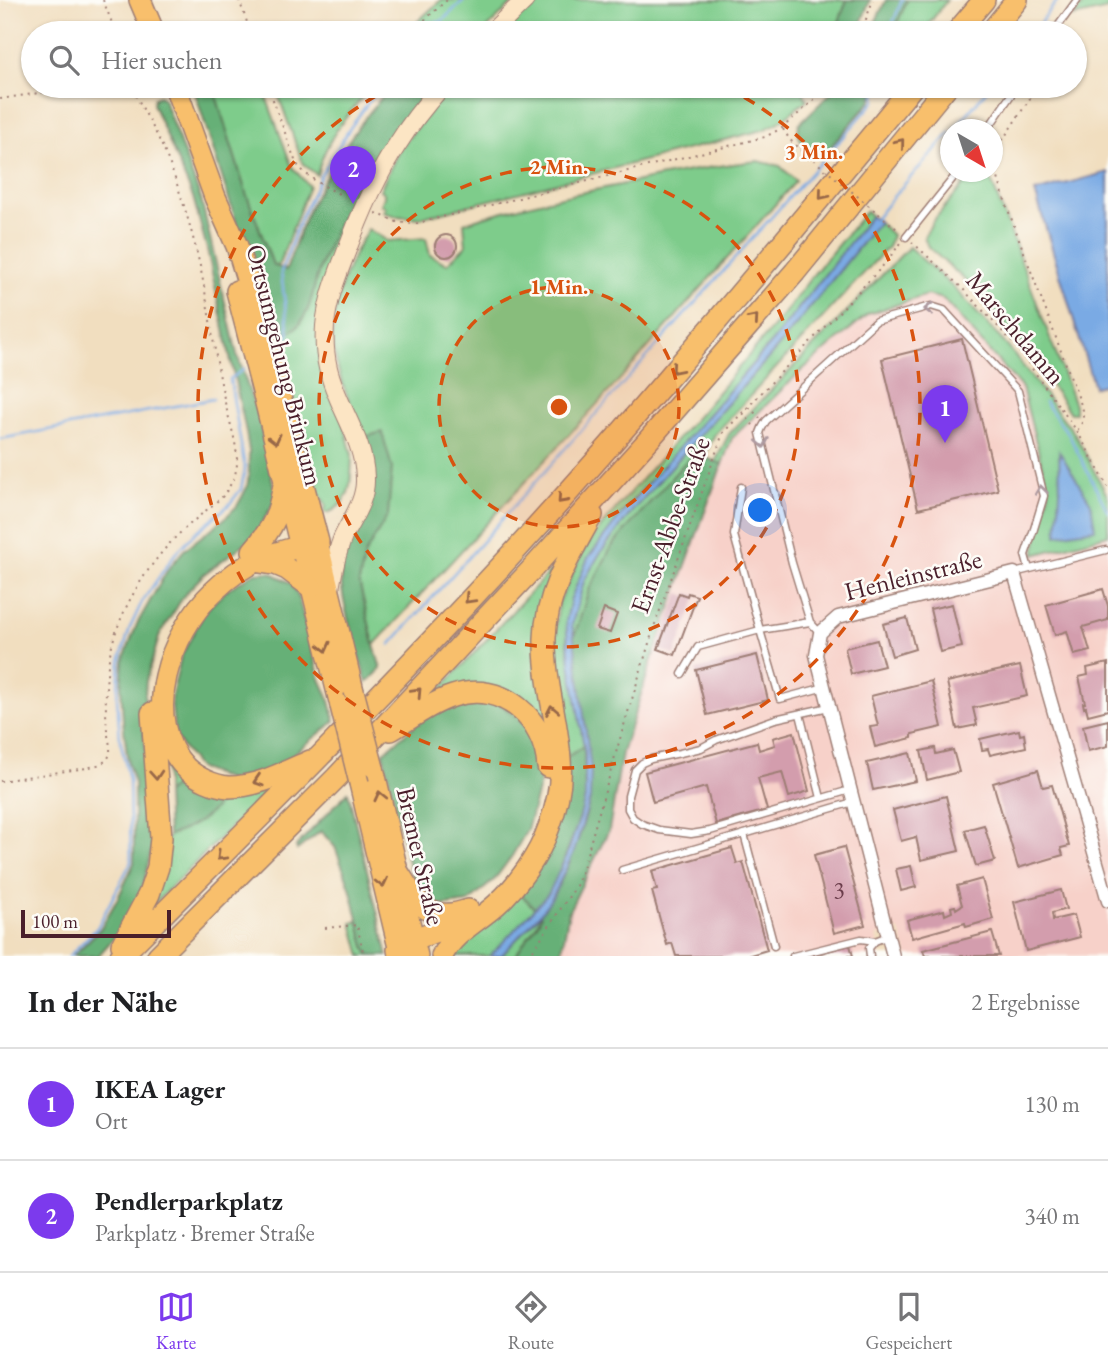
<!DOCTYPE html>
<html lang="de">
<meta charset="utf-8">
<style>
body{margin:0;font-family:"EB Garamond",serif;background:#f2f2f2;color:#202124}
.compass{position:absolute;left:940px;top:119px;width:63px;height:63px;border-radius:50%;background:#fff;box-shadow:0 2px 5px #0004;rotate:141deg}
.scale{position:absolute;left:21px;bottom:18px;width:150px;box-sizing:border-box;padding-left:7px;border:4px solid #4a1f2b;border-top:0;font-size:19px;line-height:24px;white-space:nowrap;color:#4a1f2b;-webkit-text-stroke:5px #fdfcf7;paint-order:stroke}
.you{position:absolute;left:761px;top:511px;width:24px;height:24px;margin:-18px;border:5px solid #fff;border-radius:50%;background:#1a73e8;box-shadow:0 0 0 10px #1a73e833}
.badge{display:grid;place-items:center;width:46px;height:46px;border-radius:50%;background:#7c3aed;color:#fff;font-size:23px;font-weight:700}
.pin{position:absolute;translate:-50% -58px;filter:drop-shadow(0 2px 4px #0008)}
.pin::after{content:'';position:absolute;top:37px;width:24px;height:21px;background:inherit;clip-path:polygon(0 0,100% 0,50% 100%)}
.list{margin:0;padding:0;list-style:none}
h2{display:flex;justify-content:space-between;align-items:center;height:91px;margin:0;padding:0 28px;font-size:30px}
h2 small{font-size:23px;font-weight:400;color:#757577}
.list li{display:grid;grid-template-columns:46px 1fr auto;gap:21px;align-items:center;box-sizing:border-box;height:112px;padding:0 28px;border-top:2px solid #e0e0e0}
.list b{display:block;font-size:26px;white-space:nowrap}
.list p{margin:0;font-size:23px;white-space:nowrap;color:#757577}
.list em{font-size:23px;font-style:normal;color:#757577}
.icon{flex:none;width:38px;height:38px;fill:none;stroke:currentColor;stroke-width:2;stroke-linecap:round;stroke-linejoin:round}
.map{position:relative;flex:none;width:1108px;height:956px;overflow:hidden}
.search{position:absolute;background:#fff;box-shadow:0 2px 5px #0004;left:21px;right:21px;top:21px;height:77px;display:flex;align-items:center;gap:18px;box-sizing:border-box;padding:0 24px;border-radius:38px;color:#757577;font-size:26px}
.sheet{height:315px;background:#fff}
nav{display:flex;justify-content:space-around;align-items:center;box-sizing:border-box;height:98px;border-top:2px solid #e0e0e0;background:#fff;font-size:19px;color:#757577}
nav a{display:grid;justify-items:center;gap:4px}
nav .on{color:#7c3aed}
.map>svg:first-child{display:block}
.built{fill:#f7d1c9}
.green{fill:#7ecc8b;stroke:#64765b;stroke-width:2}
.forest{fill:#66b077;stroke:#586851;stroke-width:2}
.water{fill:#7aaae4;stroke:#626488;stroke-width:2}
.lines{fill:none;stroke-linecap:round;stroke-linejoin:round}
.stream{stroke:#7aaae4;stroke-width:2.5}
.building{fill:#d39dad}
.lane-casing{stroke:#9e7e75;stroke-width:9}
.street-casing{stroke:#9e7e75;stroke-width:15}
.secondary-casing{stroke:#9e7e75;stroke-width:20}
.primary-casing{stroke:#9e7e75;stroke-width:22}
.highway-casing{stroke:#9e7e75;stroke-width:24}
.path{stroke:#9e7e75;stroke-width:2;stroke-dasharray:2 5;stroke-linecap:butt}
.lane{stroke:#fff;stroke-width:6}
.street{stroke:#fff;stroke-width:12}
.secondary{stroke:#fce5c4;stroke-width:18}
.primary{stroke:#f8bf6c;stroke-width:19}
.highway{stroke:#f8bf6c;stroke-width:21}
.primary-bridge-casing{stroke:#9e7e75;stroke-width:22;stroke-linecap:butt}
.path-bridge{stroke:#9e7e75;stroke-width:2;stroke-dasharray:2 5;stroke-linecap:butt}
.primary-bridge{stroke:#f8bf6c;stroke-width:19}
.oneway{stroke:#986748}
.oneway2{stroke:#ae9aa0}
.ring{fill:none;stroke:#d8530f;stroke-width:3.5;stroke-dasharray:12 9}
.labels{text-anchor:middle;stroke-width:5;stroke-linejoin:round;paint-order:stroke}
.number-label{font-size:23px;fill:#6c3e4c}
.street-label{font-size:26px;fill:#4a1f2b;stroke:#fdfcf7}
.centre{fill:#d8530f;stroke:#fdfcf7;stroke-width:3.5}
.ring-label{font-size:21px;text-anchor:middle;font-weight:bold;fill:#d8530f;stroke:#fdfcf7;stroke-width:5;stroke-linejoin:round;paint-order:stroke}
</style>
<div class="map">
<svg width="1108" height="956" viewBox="0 0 1108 956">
<rect width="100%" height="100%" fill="#fdfcf7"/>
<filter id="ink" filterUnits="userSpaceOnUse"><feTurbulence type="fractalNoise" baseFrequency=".0143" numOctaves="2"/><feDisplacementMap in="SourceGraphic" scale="14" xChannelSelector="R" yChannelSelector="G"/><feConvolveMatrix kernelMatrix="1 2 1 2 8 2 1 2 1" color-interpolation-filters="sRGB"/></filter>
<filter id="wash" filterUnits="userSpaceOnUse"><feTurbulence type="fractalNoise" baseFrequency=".00686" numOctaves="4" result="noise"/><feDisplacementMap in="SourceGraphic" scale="28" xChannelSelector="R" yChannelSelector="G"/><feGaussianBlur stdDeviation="1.57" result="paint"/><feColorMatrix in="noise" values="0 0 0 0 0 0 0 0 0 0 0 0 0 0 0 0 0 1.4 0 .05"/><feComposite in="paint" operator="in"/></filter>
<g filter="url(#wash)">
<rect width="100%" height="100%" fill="#f1debf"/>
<path class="built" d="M 926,295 L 942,299 L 1022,388 L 1049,492 L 1034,555 L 1108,535 L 1108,956 L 907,956 L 900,930 L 876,937 L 880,956 L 561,956 L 569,911 L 609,830 L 622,753 L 654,654 L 732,438 L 801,371 L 868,314 Z"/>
<path class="green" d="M 441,0 L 516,0 L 482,33 L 412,33 L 418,21 Z
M 533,0 L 847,0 L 835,33 L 499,33 Z
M 907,0 L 947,0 L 922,33 L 893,33 Z
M 1086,0 L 1108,0 L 1108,9 L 1074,17 Z
M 213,86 L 262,86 L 292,167 L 309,186 L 278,267 L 273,265 L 246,193 Z
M 275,86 L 372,86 C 349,113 325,139 317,175 L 303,164 Z
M 450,86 L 809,86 L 803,92 L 807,100 L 778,123 L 763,130 L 420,218 L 396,216 L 383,212 L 386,207 L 381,205 L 384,197 L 384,193 L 380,190 L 399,150 Z
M 757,161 L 780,166 L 796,181 L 614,386 L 374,645 L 359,582 L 365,554 L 388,515 L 382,433 L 365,437 C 354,411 340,384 335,356 C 326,313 346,266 368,229 L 388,241 L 426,238 L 430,255 L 447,264 L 466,246 L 464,223 C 515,206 568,195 620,185 C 666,175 711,166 757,161 Z
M 974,172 L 988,172 L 1075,405 L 1075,413 L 1070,413 L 1029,353 L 976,290 L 928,247 L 924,237 L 933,221 Z
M 866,211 L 871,216 L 772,342 L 629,505 L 588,558 L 567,640 L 584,746 L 567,757 L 553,645 L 559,602 L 583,552 L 597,532 L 618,506 L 702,411 L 783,315 L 812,276 Z
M 879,222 L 892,235 L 888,247 L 715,434 L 703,458 L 686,461 L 612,546 L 589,590 L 573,640 L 572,624 L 584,581 L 599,555 L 634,509 L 778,347 Z
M 337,225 L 347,231 L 318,322 L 352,455 C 351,479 353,504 327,513 L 324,512 L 326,505 L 320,495 L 312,490 L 270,328 L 308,309 L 319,270 Z
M 909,247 L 957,291 L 1010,349 L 1075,434 L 1108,497 L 1108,535 L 1034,555 L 1049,492 L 1022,388 L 943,299 L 927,295 L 868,314 L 801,371 L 732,438 L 722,464 L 715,462 L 729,434 Z
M 552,569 L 551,736 L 434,696 Z
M 166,753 L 186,777 L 166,793 Z
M 275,783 L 151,907 L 168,836 C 194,827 210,816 227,794 Z
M 519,892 L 535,909 L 490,956 L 450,956 Z
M 540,914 L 541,915 C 536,931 522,941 516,956 L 501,956 Z
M 358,921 L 366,950 L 371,956 L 361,956 L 352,923 Z"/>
<path class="forest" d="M 847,0 L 870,0 L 857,33 L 835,33 Z
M 886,0 L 907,0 L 893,33 L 870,33 Z
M 193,86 L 213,86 L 246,193 L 273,265 L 286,270 C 295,246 302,221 314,199 C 332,162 364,116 392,86 L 432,86 L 368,182 L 361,179 C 345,209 330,238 319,270 C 313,287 312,307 301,322 C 295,331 288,333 279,336 L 270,328 Z
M 838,86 L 876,86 L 871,101 L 820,159 C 808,148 795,143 799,124 Z
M 159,96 L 163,98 L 201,199 L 237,354 L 259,420 L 275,492 L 275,500 L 255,536 L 204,574 L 185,594 L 160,634 L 146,681 L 143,722 L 154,839 L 139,902 L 119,932 L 98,956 L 73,956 L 100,929 L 118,898 L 134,863 L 134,783 L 128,763 L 123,721 L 121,686 L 123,661 L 137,624 L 168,569 L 184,550 L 224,519 L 237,506 L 242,497 L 247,487 L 249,475 L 249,451 L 246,432 L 207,249 L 193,197 L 153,104 L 154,98 Z
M 382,432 L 392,468 L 388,515 L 365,554 L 359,582 L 374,645 L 381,669 L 367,683 C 358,653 334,587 343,558 C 352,528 374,506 374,473 C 375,462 369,448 365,437 Z
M 697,454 L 722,464 L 654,654 L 622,753 L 609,830 L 569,911 L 561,956 L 516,956 C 522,941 536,931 541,916 L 540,914 C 566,880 580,840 590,799 L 573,640 L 589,590 L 612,546 L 686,461 Z
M 270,572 L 291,583 L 298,596 L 320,679 L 330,701 L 335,721 L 291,756 L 261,774 L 228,780 L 198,768 L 175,737 L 171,699 L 181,657 L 205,611 L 228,589 L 255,573 Z
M 459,700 L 499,703 L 531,730 L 542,776 L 527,830 L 512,856 L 494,880 L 469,902 L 439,906 L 422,897 L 409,867 L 383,753 L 430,712 Z
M 584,746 L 585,798 L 580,817 L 556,881 L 549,893 L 535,909 L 519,892 L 567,757 Z
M 186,777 L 227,794 C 211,816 194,827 168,836 L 166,793 Z
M 348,792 L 388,956 L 371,956 L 366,950 L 350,887 L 335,847 L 321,831 L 297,850 L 296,846 Z"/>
<path class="water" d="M 1108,172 L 1108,384 L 1094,387 L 1035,192 Z
M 871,216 L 879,222 L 778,347 L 634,509 L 599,555 L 584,581 L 572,624 L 591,769 L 590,799 L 574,852 L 553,896 L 540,914 L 501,956 L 490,956 L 549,893 L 567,855 L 580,817 L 585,798 L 585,753 L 570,663 L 566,621 L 571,598 L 588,558 L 629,505 L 772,342 Z
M 1059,451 L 1091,503 L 1095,529 L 1057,535 L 1060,492 Z"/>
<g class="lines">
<path class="stream" d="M 426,23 L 440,22
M 362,33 L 412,25
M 429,33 L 464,0
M 889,33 L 902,0
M 1032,33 L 1058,0
M 954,130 L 990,86
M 874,221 L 893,197 L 950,133
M 277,345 L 289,336 L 281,272 L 299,222 L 321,175 L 350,128 L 380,86
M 1045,402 L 1069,435 L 1108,512
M 0,439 L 213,399
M 390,645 L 875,101 L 876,86
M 69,956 L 97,928 L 131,862 L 129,780 L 120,739 L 117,698 L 120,661 L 130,628 L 142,602 L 174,555 L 194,534 L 229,505 L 241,489 L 245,469 L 230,379 L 244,369"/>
</g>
<g id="blocks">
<path class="building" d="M435 246a11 11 0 1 1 22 0a11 11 0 1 1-22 0Z
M 962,339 L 998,490 L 918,509 L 882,359 Z
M 1103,589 L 1108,606 L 1108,620 L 1083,627 L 1090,651 L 1074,655 L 1067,631 L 1055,635 L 1046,605 Z
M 679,593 L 687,596 L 688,593 L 697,596 L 675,655 L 658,649 Z
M 952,604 L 962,647 L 940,652 L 930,609 Z
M 604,609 L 617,614 L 610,633 L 597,629 Z
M 907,618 L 915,649 L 892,656 L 883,624 Z
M 877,640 L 884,666 L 851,674 L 845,648 Z
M 757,655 L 768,700 L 707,715 L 696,670 Z
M 1108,663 L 1108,710 L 1088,715 L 1086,707 L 1084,708 L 1083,703 L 1085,703 L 1079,677 L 1088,675 L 1087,668 Z
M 1020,666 L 1027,696 L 973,708 L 977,725 L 957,729 L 947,682 Z
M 931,681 L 942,727 L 912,734 L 912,738 L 875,747 L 870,727 L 878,726 L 871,696 Z
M 1108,720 L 1108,746 L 1088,751 L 1083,726 Z
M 1019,730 L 1020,735 L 1024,734 L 1026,747 L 990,755 L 988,749 L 982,750 L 980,739 Z
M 794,732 L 809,791 L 789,797 L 782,772 L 758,778 L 767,810 L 716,824 L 706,787 L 653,802 L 645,772 L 757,742 L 759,750 L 775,745 L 773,738 Z
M 935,748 L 936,754 L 953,750 L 959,772 L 927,780 L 921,751 Z
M 910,753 L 916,781 L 873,790 L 867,763 Z
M 1038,770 L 1043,787 L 1052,785 L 1069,846 L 1061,848 L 1063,855 L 1018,868 L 993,783 Z
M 946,796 L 959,851 L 921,860 L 916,837 L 901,841 L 893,810 Z
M 984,825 L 995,861 L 976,866 L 965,830 Z
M 844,847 L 865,925 L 834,933 L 814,855 Z
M 732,848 L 737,864 L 743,862 L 767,950 L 747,956 L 676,956 L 672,943 L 667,945 L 652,891 L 657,890 L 652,871 Z
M 911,866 L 916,887 L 901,891 L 896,869 Z
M 982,879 L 993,919 L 966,927 L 965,923 L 912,938 L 907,920 L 944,910 L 945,915 L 952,912 L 951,907 L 955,906 L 956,909 L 962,905 L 957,886 Z
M 1061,890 L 1066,909 L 1052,913 L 1053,920 L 1074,915 L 1080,937 L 1026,951 L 1014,902 Z
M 992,932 L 999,956 L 925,956 L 923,950 Z
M 850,945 L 853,956 L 814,956 L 814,955 Z"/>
</g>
</g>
<g filter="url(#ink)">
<use href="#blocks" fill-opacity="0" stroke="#9e7e75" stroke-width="2"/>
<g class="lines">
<g class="lane-casing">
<path id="lane" d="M 1053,33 L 1077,0
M 987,130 L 1017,86
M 906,237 L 958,172
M 1014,573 L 1106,550
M 810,622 L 760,630 L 780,699 L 825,687
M 820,633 L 810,622 L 792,563 L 760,433 L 762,428 L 766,421 L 876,321 L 931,306 L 944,310 L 1018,391 L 1044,496 L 1034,529 L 1025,555 L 1029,569
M 682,674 L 698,647 L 760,630 L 734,535 L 741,487
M 829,707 L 775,719 L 716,740 L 701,748 L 680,753 L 651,759 L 642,763 L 635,770 L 628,796 L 628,809 L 633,818 L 642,824 L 659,830 L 691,834 L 710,831 L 850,790
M 800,714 L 821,798
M 744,834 L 774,946
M 622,870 L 853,802
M 793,956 L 861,939 L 875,941 L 888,936
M 870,956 L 869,948 L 875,941"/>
</g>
<g class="street-casing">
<path id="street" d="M 893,956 L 816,655 L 820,633 L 838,617 L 1014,573 L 1108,901"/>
</g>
<g class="secondary-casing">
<path id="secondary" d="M 491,33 L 525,0
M 330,589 C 333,571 336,554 343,537 C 352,518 366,501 365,478 C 364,438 337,407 328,368 C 325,355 324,340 325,326 C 327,302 336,278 345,255 C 359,217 375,178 397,145 C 410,124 426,104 442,86"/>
</g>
<g class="primary-casing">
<path id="primary" d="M 318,542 L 354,691
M 301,547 L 340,706
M 374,768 L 418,956
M 359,783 L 400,956"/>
</g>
<g class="highway-casing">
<path id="highway" d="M 140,0 L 154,33
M 956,33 L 984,0
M 990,33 L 1017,0
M 175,86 L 215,197 L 237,246 L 264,335 L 318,542 C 274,553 248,558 214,591 C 170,632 139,719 186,768 C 197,778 214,786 229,787 C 257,787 285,772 310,761
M 237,291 L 265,399 L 301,547
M 253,551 C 274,526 278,517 284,485
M 254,561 L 275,564 L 287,569 L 311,587
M 391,730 C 411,718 431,703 453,696 C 503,680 545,719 548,767
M 398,872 C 417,902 427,924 468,910
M 122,945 L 149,894 L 158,867 L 161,838 L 152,713
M 398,950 L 414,939 L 453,925 L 467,916
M 121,956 C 255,822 389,689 517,549 C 654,399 784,242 913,86
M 158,956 L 336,778 L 534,567 L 645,444 L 795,272 L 947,86
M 442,956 C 453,933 477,922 496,905 C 518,885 539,856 549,827 C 557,806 562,781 560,759 C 557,718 544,679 545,638 C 546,593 571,553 592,515"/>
</g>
<path class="path" d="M 103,0 L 116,33
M 239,0 L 251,33
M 941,0 L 945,5
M 408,33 L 412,31 L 447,0
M 861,33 L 873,0
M 268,86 L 296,163 C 308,179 326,187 343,196
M 1038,86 L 1002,141 L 995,160 L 995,168 L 1007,207 L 1083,410 L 1083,421 L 1077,431
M 0,99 L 84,86
M 783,129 L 790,140 L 803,151
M 376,213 L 397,222 L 414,224 L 765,137 L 782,128 L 830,86
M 912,242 L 963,289 L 1015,345 L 1077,431 L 1108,487
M 749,407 L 760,418
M 743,413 L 753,425
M 0,781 L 86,768 C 94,766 106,764 109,756 C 112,749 108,737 107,730 C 105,703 105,675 111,649 C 120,611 144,571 171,542 C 186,526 206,511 223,496 C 230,486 237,475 237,462 C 237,439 227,416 223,393 C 214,351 209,308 200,266 C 191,227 179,185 163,148 C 154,127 141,108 132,86
M 325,928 L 357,925 L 364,956
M 529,956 L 576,886 L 583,868 L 622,732 L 654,627 L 723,433 L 881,268 L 901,243"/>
<use href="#lane" class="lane"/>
<use href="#street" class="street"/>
<use href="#secondary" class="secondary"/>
<use href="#primary" class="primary"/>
<use href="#highway" class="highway"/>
<g class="primary-bridge-casing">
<path id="primary-bridge" d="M 354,691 L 374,768
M 340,706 L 359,783"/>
</g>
<path class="path-bridge" d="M 803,151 L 898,230"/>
<use href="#primary-bridge" class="primary-bridge"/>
</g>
<defs><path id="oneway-chevron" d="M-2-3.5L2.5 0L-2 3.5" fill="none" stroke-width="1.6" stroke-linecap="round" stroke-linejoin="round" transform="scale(1.75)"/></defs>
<g class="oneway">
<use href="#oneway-chevron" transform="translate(900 143) rotate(-51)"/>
<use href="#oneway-chevron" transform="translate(823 195) rotate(130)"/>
<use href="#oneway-chevron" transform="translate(754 319) rotate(-49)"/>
<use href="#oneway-chevron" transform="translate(676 369) rotate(131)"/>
<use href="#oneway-chevron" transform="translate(275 439) rotate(76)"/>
<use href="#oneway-chevron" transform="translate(562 499) rotate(132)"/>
<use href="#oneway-chevron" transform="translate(469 599) rotate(133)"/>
<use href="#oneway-chevron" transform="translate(325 647) rotate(76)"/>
<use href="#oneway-chevron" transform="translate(417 692) rotate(-47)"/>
<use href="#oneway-chevron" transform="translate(552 710) rotate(-101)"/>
<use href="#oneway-chevron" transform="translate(156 775) rotate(86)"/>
<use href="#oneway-chevron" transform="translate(258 781) rotate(162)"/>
<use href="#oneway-chevron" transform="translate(380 796) rotate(-103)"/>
<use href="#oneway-chevron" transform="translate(221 856) rotate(135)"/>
<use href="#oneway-chevron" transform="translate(382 883) rotate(77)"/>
</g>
<g class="oneway2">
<use href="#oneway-chevron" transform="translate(929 309) rotate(179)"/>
<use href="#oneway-chevron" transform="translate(763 443) rotate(79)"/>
<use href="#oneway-chevron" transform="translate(1041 490) rotate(-97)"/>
</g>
</g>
<circle cx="559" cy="407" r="120" fill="#d8530f" fill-opacity=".12"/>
<g class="ring">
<circle cx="559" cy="407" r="120"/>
<circle cx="559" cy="407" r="240"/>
<path d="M726 87A361 361 0 1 1 392 87"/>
</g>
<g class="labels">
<g class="number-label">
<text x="839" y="898">3</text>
</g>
<g class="street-label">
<text transform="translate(1016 328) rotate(50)" y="9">Marschdamm</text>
<text transform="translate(285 365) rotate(76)" y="9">Ortsumgehung Brinkum</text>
<text transform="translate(670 525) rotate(-70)" y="9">Ernst-Abbe-Straße</text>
<text transform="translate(913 575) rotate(-14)" y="9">Henleinstraße</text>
<text transform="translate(421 856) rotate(77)" y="9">Bremer Straße</text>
</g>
</g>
<circle cx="559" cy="407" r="10" class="centre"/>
<g class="ring-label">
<text x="814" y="159">3 Min.</text>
<text x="559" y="174">2 Min.</text>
<text x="559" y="294">1 Min.</text>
</g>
</svg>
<svg class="compass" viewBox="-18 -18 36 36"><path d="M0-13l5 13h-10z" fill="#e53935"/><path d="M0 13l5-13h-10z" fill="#757577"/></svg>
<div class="scale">100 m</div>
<div class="you"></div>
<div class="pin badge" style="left:945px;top:443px">1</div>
<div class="pin badge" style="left:353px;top:204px">2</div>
<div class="search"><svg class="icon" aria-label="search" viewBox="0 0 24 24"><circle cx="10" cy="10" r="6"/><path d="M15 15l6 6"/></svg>Hier suchen</div>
</div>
<section class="sheet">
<h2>In der Nähe<small>2 Ergebnisse</small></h2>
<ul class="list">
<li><span class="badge">1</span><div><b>IKEA Lager</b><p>Ort</p></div><em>130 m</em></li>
<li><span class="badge">2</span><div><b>Pendlerparkplatz</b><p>Parkplatz · Bremer Straße</p></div><em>340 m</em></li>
</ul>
</section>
<nav>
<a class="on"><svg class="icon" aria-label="map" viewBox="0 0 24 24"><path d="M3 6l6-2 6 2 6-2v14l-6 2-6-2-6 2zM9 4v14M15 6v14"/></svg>Karte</a>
<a><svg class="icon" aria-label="directions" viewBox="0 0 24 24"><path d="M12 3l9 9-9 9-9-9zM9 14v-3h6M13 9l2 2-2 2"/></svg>Route</a>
<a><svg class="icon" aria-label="saved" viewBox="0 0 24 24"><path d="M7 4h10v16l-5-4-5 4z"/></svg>Gespeichert</a>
</nav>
